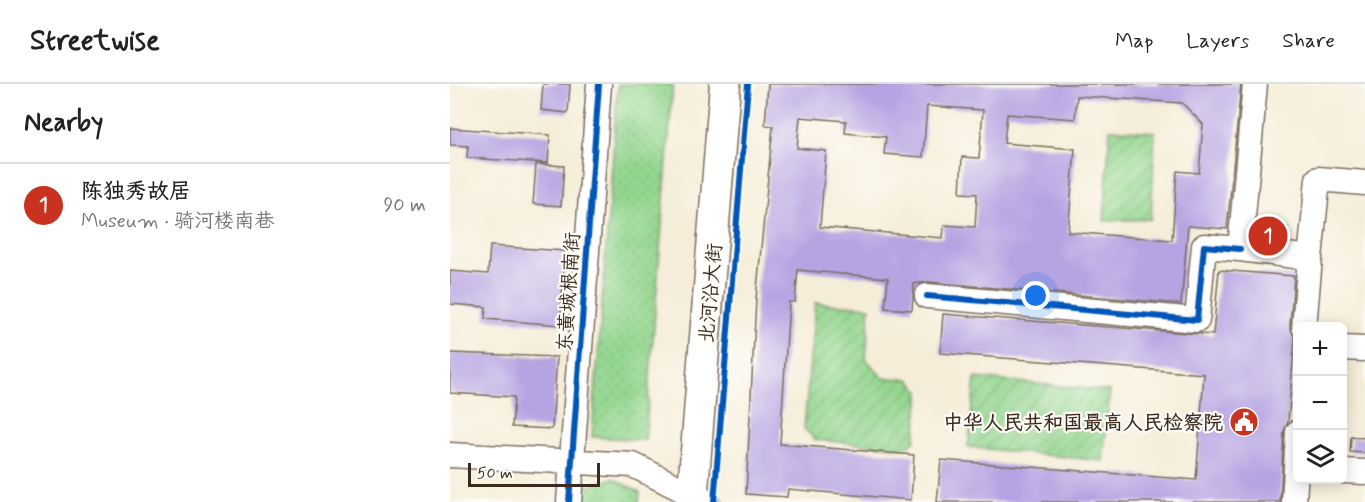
<!DOCTYPE html>
<meta charset="utf-8">
<style>
body{margin:0;font-family:Mynerve,"LXGW WenKai TC",sans-serif;background:#f2f2f2;color:#222}
.controls{position:absolute;right:18px;bottom:18px;display:grid;overflow:hidden;border-radius:9px;box-shadow:0 3px 15px #0003}
.controls button{width:54px;height:54px;display:grid;place-items:center;padding:0;border:0;border-bottom:2px solid #e0e0e0;background:#fff;color:#222;font:30px sans-serif}
.scale{position:absolute;left:18px;bottom:15px;width:132px;box-sizing:border-box;padding-left:6px;border:3px solid #3b2a1e;border-top:0;font-size:16px;line-height:21px;white-space:nowrap;color:#3b2a1e;-webkit-text-stroke:4px #fdfcf7;paint-order:stroke}
.you{position:absolute;left:586px;top:212px;width:21px;height:21px;margin:-15px;border:4px solid #fff;border-radius:50%;background:#1a73e8;box-shadow:0 0 0 9px #1a73e833}
.badge{display:grid;place-items:center;width:39px;height:39px;border-radius:50%;background:#c8321e;color:#fff;font-size:20px;font-weight:700}
.pin{position:absolute;translate:-50% -50%;border:3px solid #fff;box-shadow:0 2px 6px #0006}
.list{margin:0;padding:0;list-style:none}
h2{display:flex;justify-content:space-between;align-items:center;height:78px;margin:0;padding:0 24px;font-size:26px}
h2 small{font-size:20px;font-weight:400;color:#767676}
.list li{display:grid;grid-template-columns:39px 1fr auto;gap:18px;align-items:center;box-sizing:border-box;height:84px;padding:0 24px;border-top:2px solid #e0e0e0}
.list b{display:block;font-size:22px;white-space:nowrap}
.list p{margin:0;font-size:20px;white-space:nowrap;color:#767676}
.list em{font-size:20px;font-style:normal;color:#767676}
.icon{flex:none;width:33px;height:33px;fill:none;stroke:currentColor;stroke-width:2;stroke-linecap:round;stroke-linejoin:round}
.map{position:relative;flex:none;width:915px;height:418px;overflow:hidden}
header{display:flex;align-items:center;gap:36px;box-sizing:border-box;height:84px;padding:0 30px;background:#fff;border-bottom:2px solid #e0e0e0}
header strong{font-size:28px}
nav{display:flex;gap:33px;margin-inline-start:auto;font-size:21px}
main{display:flex}
aside{flex:1;background:#fff}
.map>svg:first-child{display:block}
.grass{fill:url(#grass-dots);stroke:#668056;stroke-width:1.5}
.garden{fill:url(#garden-furrows);stroke:#668056;stroke-width:1.5}
.building{fill:#b5a3e2;fill-rule:evenodd}
.lines{fill:none;stroke-linecap:round;stroke-linejoin:round}
.minor-casing{stroke:#7c6e5f;stroke-width:27}
.major-casing{stroke:#7c6e5f;stroke-width:33}
.minor{stroke:#fff;stroke-width:24}
.major{stroke:#fff;stroke-width:30}
.cycleway-casing{stroke:#fdfcf7;stroke-width:10}
.cycleway{stroke:#0057b8;stroke-width:6}
.labels{text-anchor:middle;stroke-width:4.5;stroke-linejoin:round;paint-order:stroke}
.street-label{font-size:20px;fill:#3b2a1e;stroke:#fdfcf7}
.poi-label{font-size:20px;font-weight:bold;fill:#3b2a1e;stroke:#fdfcf7;text-anchor:end}
</style>
<header>
<strong>Streetwise</strong>
<nav><a>Map</a><a>Layers</a><a>Share</a></nav>
</header>
<main>
<aside>
<h2>Nearby<small></small></h2>
<ul class="list">
<li><span class="badge">1</span><div><b>陈独秀故居</b><p>Museum · 骑河楼南巷</p></div><em>90 m</em></li>
</ul>
</aside>
<div class="map">
<svg width="915" height="418" viewBox="0 0 915 418">
<defs>
<pattern id="grass-dots" width="8" height="8" patternUnits="userSpaceOnUse" patternTransform="scale(1.5)"><rect width="8" height="8" fill="#92d58d"/><path d="M2 2h.1M6 6h.1" fill="none" stroke="#7fb779" stroke-width="1.8" stroke-linecap="round"/></pattern>
<pattern id="garden-furrows" width="10" height="10" patternUnits="userSpaceOnUse" patternTransform="scale(1.5)"><rect width="10" height="10" fill="#92d58d"/><path d="M-1 1l2-2M0 10L10 0M9 11l2-2" fill="none" stroke="#7fb779"/></pattern>
</defs>
<rect width="100%" height="100%" fill="#fdfcf7"/>
<filter id="ink" filterUnits="userSpaceOnUse"><feTurbulence type="fractalNoise" baseFrequency=".0167" numOctaves="2"/><feDisplacementMap in="SourceGraphic" scale="12" xChannelSelector="R" yChannelSelector="G"/><feConvolveMatrix kernelMatrix="1 2 1 2 8 2 1 2 1" color-interpolation-filters="sRGB"/></filter>
<filter id="wash" filterUnits="userSpaceOnUse"><feTurbulence type="fractalNoise" baseFrequency=".008" numOctaves="4" result="noise"/><feDisplacementMap in="SourceGraphic" scale="24" xChannelSelector="R" yChannelSelector="G"/><feGaussianBlur stdDeviation="1.35" result="paint"/><feColorMatrix in="noise" values="0 0 0 0 0 0 0 0 0 0 0 0 0 0 0 0 0 1.4 0 .05"/><feComposite in="paint" operator="in"/></filter>
<g filter="url(#wash)">
<rect width="100%" height="100%" fill="#f5edd8"/>
<path class="grass" d="M 168,0 L 223,0 L 195,356 L 142,353 Z
M 163,394 L 190,408 L 189,418 L 133,418 L 134,404 Z"/>
<path class="garden" d="M 660,45 L 705,48 L 701,135 L 654,137 Z
M 365,219 L 420,223 L 416,275 L 433,294 L 459,295 L 470,308 L 465,356 L 456,364 L 366,356 L 354,345 Z
M 525,294 L 660,307 L 653,377 L 518,363 Z"/>
<g id="blocks">
<path class="building" d="M 93,0 L 120,0 L 118,29 L 91,26 Z
M 318,0 L 791,0 L 777,145 L 738,142 L 731,220 L 478,198 L 464,200 L 462,226 L 435,224 L 438,194 L 348,186 L 345,218 L 339,218 L 330,360 L 464,371 L 461,416 L 338,405 L 337,413 L 296,410 L 306,215 L 323,42 L 315,41 ZM 627,12 L 732,19 L 753,40 L 749,89 L 727,87 L 722,156 L 618,148 L 625,65 L 554,59 L 557,30 L 625,35 ZM 477,22 L 533,26 L 529,74 L 512,73 L 510,109 L 527,110 L 525,143 L 494,141 L 493,154 L 370,143 L 376,67 L 347,64 L 350,33 L 396,37 L 395,49 L 436,53 L 434,70 L 473,73 Z
M 0,44 L 100,51 L 98,79 L 17,74 L 18,62 L 0,61 Z
M 86,80 L 114,82 L 111,122 L 83,120 Z
M 807,139 L 838,143 L 836,157 L 805,153 Z
M 40,162 L 115,167 L 110,241 L 35,235 L 36,223 L 0,220 L 0,187 L 38,190 Z
M 769,186 L 844,192 L 840,242 L 845,254 L 838,338 L 834,347 L 830,418 L 487,418 L 491,376 L 746,396 L 754,290 L 490,269 L 493,230 L 763,251 Z
M 0,269 L 107,273 L 102,345 L 62,343 L 64,313 L 0,309 Z
M 901,353 L 915,354 L 915,369 L 900,368 Z"/>
</g>
</g>
<g filter="url(#ink)">
<use href="#blocks" fill-opacity="0" stroke="#7c6e5f" stroke-width="1.5"/>
<g class="lines">
<g class="minor-casing">
<path id="minor" d="M 805,0 L 790,165 L 860,174 L 854,243
M 860,174 L 868,95 L 915,99
M 477,212 L 747,236 L 754,162 L 790,165
M 892,264 L 915,265
M 0,371 L 183,381 L 257,418
M 892,387 L 915,388
M 119,418 L 149,0
M 844,418 L 848,348"/>
</g>
<g class="major-casing">
<path id="major" d="M 242,418 L 275,0"/>
</g>
<use href="#minor" class="minor"/>
<use href="#major" class="major"/>
<g class="cycleway-casing">
<path id="cycleway" d="M 477,212 L 747,236 L 754,162 L 790,165
M 119,418 L 149,0
M 264,418 L 298,0"/>
</g>
<use href="#cycleway" class="cycleway"/>
</g>
</g>
<defs>
<g id="civic-disc" transform="scale(1.5)"><circle r="9.5" fill="#c8321e" stroke="#fdfcf7"/><path d="M-.6-6.5H3V-4.5H.6V-3L4-1V1h2V6H-6V1h2V-1L-.6-3ZM-1.2 2.5V6h2.4V2.5Z" fill="#fff"/></g>
</defs>
<g fill-rule="evenodd">
<use href="#civic-disc" x="794" y="338"/>
</g>
<g class="labels">
<g class="street-label">
<text transform="translate(118 208) rotate(-86)" y="7">东黄城根南街</text>
<text transform="translate(260 209) rotate(-85)" y="7">北河沿大街</text>
</g>
<g class="poi-label">
<text x="773" y="345">中华人民共和国最高人民检察院</text>
</g>
</g>
</svg>
<div class="controls">
<button>+</button>
<button>−</button>
<button><svg class="icon" aria-label="layers" viewBox="0 0 24 24"><path d="M12 4l9 5-9 5-9-5zM3 14l9 5 9-5"/></svg></button>
</div>
<div class="scale">50 m</div>
<div class="you"></div>
<div class="pin badge" style="left:818px;top:152px">1</div>
</div>
</main>
